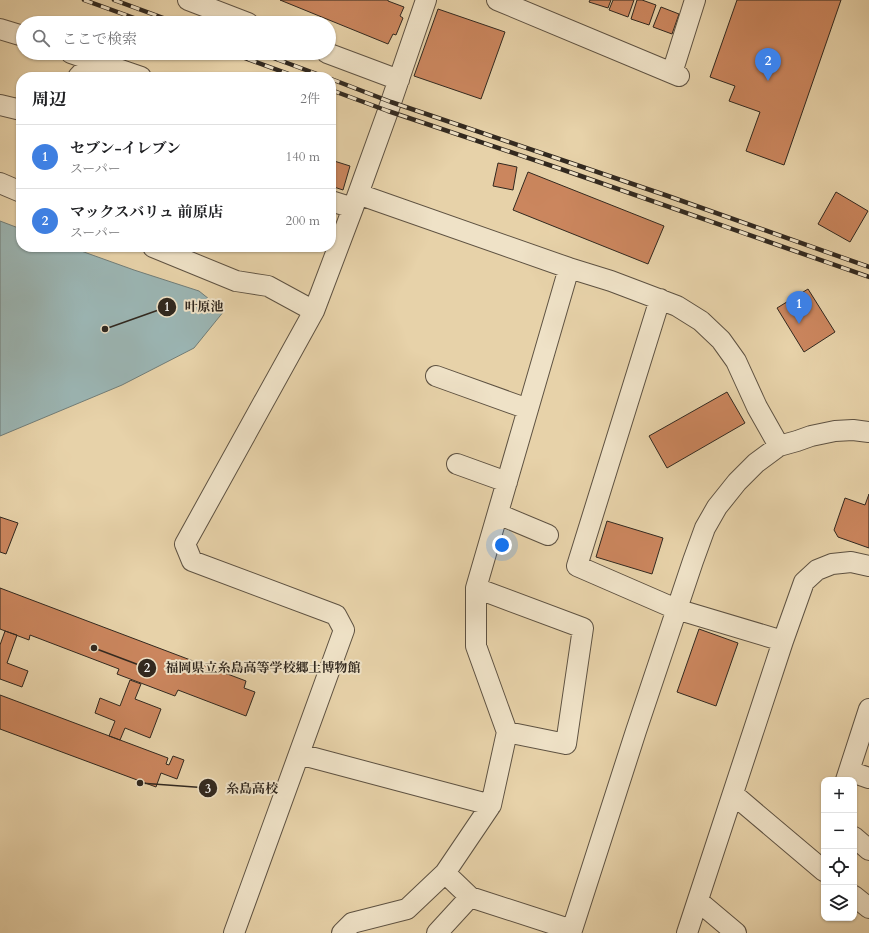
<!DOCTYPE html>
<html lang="ja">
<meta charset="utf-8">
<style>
body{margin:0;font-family:Cardo,"Noto Serif JP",serif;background:#f6f6f6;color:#202124}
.controls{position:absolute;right:12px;bottom:12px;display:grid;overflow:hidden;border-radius:8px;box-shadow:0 1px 3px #0004}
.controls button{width:36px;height:36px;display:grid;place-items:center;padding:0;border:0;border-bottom:1px solid #e0e0e0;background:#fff;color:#202124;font:20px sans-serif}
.you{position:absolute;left:502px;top:545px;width:14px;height:14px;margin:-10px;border:3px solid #fff;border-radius:50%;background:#1a73e8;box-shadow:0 0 0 6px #1a73e833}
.badge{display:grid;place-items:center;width:26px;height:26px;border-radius:50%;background:#8f2418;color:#fff;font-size:13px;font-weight:700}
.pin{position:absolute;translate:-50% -33px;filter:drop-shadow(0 1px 2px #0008)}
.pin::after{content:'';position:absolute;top:21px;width:14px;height:12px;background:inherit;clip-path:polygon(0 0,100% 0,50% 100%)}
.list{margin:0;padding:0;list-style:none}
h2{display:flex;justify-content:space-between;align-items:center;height:52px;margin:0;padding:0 16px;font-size:17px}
h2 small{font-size:13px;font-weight:400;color:#757577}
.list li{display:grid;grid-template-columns:26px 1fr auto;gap:12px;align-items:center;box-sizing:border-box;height:64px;padding:0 16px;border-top:1px solid #e0e0e0}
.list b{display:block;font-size:15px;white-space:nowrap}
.list p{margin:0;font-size:13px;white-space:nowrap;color:#757577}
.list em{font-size:13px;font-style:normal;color:#757577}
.icon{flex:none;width:22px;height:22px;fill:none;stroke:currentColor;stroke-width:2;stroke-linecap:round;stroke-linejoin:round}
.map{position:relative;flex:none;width:869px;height:933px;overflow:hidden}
.search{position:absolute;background:#fff;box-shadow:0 1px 3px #0004;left:16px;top:16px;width:320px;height:44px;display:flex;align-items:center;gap:10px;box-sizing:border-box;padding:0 14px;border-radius:22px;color:#757577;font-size:15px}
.panel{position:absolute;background:#fff;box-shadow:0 1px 3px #0004;left:16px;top:72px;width:320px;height:180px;border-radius:16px}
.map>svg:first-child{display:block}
.water{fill:#9bb5b3;stroke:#717d78}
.building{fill:#cb865e;stroke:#31281f}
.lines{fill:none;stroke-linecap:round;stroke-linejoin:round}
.minor-casing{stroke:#5e5242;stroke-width:22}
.minor{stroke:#efe2c7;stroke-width:20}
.rail-casing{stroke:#31281f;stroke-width:4.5}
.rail{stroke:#efe2c7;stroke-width:3;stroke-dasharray:9;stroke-linecap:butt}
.leader{fill:none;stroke:#31281f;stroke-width:1.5}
.callout-dot{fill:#31281f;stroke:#efe2c7;stroke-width:1.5}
.mark-label{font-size:12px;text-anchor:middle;font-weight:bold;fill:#fff}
.callout-label{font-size:13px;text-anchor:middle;font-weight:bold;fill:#31281f;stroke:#efe2c7;stroke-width:4;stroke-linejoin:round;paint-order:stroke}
</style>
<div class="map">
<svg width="869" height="933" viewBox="0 0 869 933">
<rect width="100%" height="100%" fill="#e7d2a9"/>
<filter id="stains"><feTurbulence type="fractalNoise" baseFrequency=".005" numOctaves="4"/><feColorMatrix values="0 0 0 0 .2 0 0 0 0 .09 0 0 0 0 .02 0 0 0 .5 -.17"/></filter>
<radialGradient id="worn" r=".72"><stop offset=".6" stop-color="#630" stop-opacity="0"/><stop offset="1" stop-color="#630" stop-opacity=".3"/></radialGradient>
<path class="water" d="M 0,221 L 21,229 L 21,247 L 70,247 L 134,270 L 199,291 L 224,311 L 194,348 L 122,385 L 0,436 Z"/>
<path class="building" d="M 280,0 L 388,0 L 388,1 L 404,7 L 400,16 L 403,18 L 396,35 L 393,34 L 388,44 Z
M 590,0 L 611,0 L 608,8 L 589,2 Z
M 613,0 L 634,0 L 628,17 L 609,10 Z
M 637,0 L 642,0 L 656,5 L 649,25 L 631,19 Z
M 737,0 L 841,0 L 784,165 L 746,151 L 760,112 L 729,101 L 735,86 L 710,77 Z
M 661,7 L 679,14 L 672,34 L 653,27 Z
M 438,9 L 505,32 L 481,99 L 414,76 Z
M 331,160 L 350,166 L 343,190 L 331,186 Z
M 498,163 L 517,167 L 513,190 L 493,186 Z
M 528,172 L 664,226 L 648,264 L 513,210 Z
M 836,192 L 868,211 L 850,242 L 818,224 Z
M 808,289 L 835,332 L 804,352 L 777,308 Z
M 727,392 L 745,423 L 667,468 L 649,436 Z
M 869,494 L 869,548 L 838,537 L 834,530 L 845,498 L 865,505 Z
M 0,517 L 18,523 L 6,554 L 0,552 Z
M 607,521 L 663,538 L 652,574 L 596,557 Z
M 0,588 L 246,681 L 244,688 L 255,692 L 246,716 L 178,690 L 175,696 L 117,674 L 119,669 L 30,635 L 29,640 L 0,629 Z
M 699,629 L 738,643 L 716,706 L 677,692 Z
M 5,631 L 17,635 L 7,663 L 28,671 L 22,687 L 0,679 L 0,645 Z
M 130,680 L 141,684 L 135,699 L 161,709 L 150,738 L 125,728 L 120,740 L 109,736 L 115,721 L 95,713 L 100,698 L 120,706 Z
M 0,695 L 168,758 L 166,764 L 169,765 L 173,756 L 184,760 L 177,779 L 161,773 L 156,787 L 0,729 Z"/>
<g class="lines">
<g class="minor-casing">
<path id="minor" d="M 188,0 L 248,23
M 497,0 L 679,76
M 0,29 L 23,36
M 71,53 L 141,77
M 327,53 L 399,80
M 672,73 L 695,0
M 78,77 L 93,61
M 0,105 L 21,110
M 0,183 L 21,192
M 358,194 L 569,268 L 611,281 L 677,306 L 701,321 L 721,340 L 736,361 L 757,407 L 779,446
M 331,201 L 353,208
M 153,247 L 236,281 L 268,286 L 314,311
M 660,299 L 577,566 L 676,609 L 783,641
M 436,376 L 528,409
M 457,464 L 507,482
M 498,514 L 548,535
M 476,588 L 583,628 L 566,744 L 507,732
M 299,754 L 491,805
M 849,771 L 869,778
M 846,780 L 869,709
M 733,794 L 824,871
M 854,837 L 869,850
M 445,873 L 470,897 L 572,930
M 854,896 L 869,908
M 698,901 L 736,933
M 234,933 L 344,630 L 336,615 L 192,561 L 185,544 L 314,311 L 353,208 L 388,111 L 426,0
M 342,933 L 352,923 L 407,909 L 445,873 L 491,805 L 507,732 L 476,646 L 476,588 L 569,268
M 437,933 L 470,897
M 571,933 L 636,731 L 693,561 L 705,528 L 717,507 L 737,482 L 756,463 L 779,446 L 797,441 L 811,436 L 835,431 L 853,430 L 869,432
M 687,933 L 783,641 L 804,582 L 817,570 L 832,564 L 851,562 L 869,566"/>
</g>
<use href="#minor" class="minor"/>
<g class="rail-casing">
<path id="rail" d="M 84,0 L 148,23
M 114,0 L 177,23
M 231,53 L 297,77
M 260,53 L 325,77
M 331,79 L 391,102 L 668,196 L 869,267
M 331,90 L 388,111 L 558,168 L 869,277"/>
</g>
<use href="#rail" class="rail"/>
</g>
<path class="leader" d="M105 329L167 307M94 648L147 668M140 783L208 788"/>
<g class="callout-dot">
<circle cx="105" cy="329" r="4"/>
<circle cx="94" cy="648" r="4"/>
<circle cx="140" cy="783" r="4"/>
<circle cx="167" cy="307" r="10"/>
<circle cx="147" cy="668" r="10"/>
<circle cx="208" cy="788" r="10"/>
</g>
<g class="mark-label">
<text x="167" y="311">1</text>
<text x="147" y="672">2</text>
<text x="208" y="793">3</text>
</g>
<g class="callout-label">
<text x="204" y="311">叶原池</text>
<text x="263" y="672">福岡県立糸島高等学校郷土博物館</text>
<text x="252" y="793">糸島高校</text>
</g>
<rect width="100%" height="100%" filter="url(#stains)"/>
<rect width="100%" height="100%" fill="url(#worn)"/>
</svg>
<div class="controls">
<button>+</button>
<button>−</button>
<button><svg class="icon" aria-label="locate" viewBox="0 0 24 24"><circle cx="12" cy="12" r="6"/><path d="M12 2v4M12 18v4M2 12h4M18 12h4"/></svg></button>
<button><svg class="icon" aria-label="layers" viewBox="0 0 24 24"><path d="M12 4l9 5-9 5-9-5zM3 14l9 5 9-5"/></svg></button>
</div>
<div class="you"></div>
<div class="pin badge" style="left:799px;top:324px;background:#3f7fe0">1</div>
<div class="pin badge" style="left:768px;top:81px;background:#3f7fe0">2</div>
<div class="search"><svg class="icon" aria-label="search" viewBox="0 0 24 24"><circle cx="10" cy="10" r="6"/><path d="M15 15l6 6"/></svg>ここで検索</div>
<section class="panel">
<h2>周辺<small>2件</small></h2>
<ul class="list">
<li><span class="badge" style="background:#3f7fe0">1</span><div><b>セブン-イレブン</b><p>スーパー</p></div><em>140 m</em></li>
<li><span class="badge" style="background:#3f7fe0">2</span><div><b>マックスバリュ 前原店</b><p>スーパー</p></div><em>200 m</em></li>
</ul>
</section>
</div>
